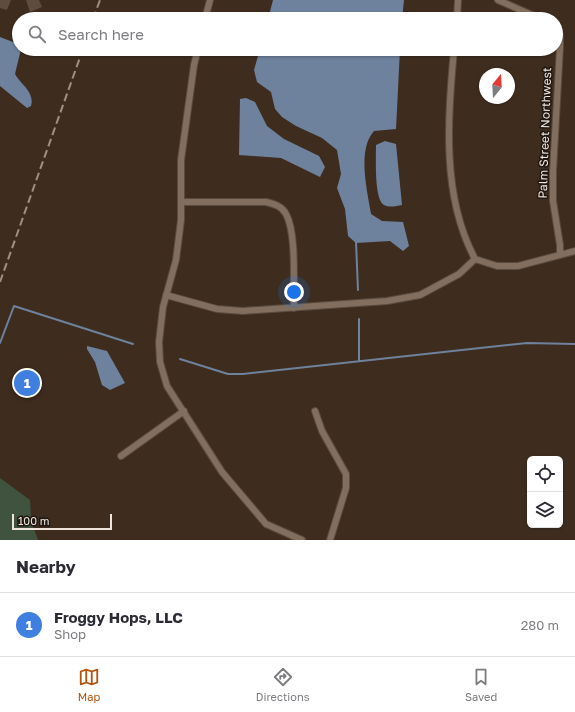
<!DOCTYPE html>
<style>
body{margin:0;font-family:"Golos Text",sans-serif;background:#f2f2f3;color:#2b2b33}
.controls{position:absolute;right:12px;bottom:12px;display:grid;overflow:hidden;border-radius:6px;box-shadow:0 1px 3px #0004}
.controls button{width:36px;height:36px;display:grid;place-items:center;padding:0;border:0;border-bottom:1px solid #e1e1e2;background:#fff;color:#2b2b33;font:20px sans-serif}
.compass{position:absolute;left:479px;top:68px;width:36px;height:36px;border-radius:50%;background:#fff;box-shadow:0 1px 3px #0004;rotate:18deg}
.scale{position:absolute;left:12px;bottom:10px;width:100px;box-sizing:border-box;padding-left:4px;border:2px solid #f0e5dc;border-top:0;font-size:11px;line-height:14px;white-space:nowrap;color:#f0e5dc;-webkit-text-stroke:3px #1f1711;paint-order:stroke}
.you{position:absolute;left:294px;top:292px;width:14px;height:14px;margin:-10px;border:3px solid #fff;border-radius:50%;background:#1a73e8;box-shadow:0 0 0 6px #1a73e833}
.badge{display:grid;place-items:center;width:26px;height:26px;border-radius:50%;background:#b45309;color:#fff;font-size:13px;font-weight:700}
.pin{position:absolute;translate:-50% -50%;border:2px solid #fff;box-shadow:0 1px 4px #0006}
.list{margin:0;padding:0;list-style:none}
h2{display:flex;justify-content:space-between;align-items:center;height:52px;margin:0;padding:0 16px;font-size:17px}
h2 small{font-size:13px;font-weight:400;color:#7c7c81}
.list li{display:grid;grid-template-columns:26px 1fr auto;gap:12px;align-items:center;box-sizing:border-box;height:64px;padding:0 16px;border-top:1px solid #e1e1e2}
.list b{display:block;font-size:15px;white-space:nowrap}
.list p{margin:0;font-size:13px;white-space:nowrap;color:#7c7c81}
.list em{font-size:13px;font-style:normal;color:#7c7c81}
.icon{flex:none;width:22px;height:22px;fill:none;stroke:currentColor;stroke-width:2;stroke-linecap:round;stroke-linejoin:round}
.map{position:relative;flex:none;width:575px;height:540px;overflow:hidden}
.search{position:absolute;background:#fff;box-shadow:0 1px 3px #0004;left:12px;right:12px;top:12px;height:44px;display:flex;align-items:center;gap:10px;box-sizing:border-box;padding:0 14px;border-radius:22px;color:#7c7c81;font-size:15px}
.sheet{height:116px;background:#fff}
nav{display:flex;justify-content:space-around;align-items:center;box-sizing:border-box;height:56px;border-top:1px solid #e1e1e2;background:#fff;font-size:11px;color:#7c7c81}
nav a{display:grid;justify-items:center;gap:2px}
nav .on{color:#b45309}
.map>svg:first-child{display:block}
.green{fill:#3f533e}
.water{fill:#6e829d}
.lines{fill:none;stroke-linecap:round;stroke-linejoin:round}
.stream{stroke:#6e829d;stroke-width:2}
.building{fill:#5e4c3d}
.minor-casing{stroke:#594b3f;stroke-width:8}
.minor{stroke:#826e5e;stroke-width:6}
.rail{stroke:#9e9085;stroke-width:2;stroke-dasharray:8 4;stroke-linecap:butt}
.labels{text-anchor:middle;stroke-width:3;stroke-linejoin:round;paint-order:stroke}
.street-label{font-size:12px;fill:#f0e5dc;stroke:#1f1711}
</style>
<div class="map">
<svg width="575" height="540" viewBox="0 0 575 540">
<rect width="100%" height="100%" fill="#3e2d1f"/>
<path class="green" d="M 0,478 L 30,500 L 31,520 L 38,540 L 0,540 Z"/>
<path class="water" d="M 273,0 L 404,0 L 402,19 L 268,19 Z
M 0,37 L 18,44 L 19,49 L 21,49 L 15,74 C 21,85 35,92 31,106 L 27,108 L 0,86 Z
M 260,49 L 400,49 L 396,129 L 374,131 C 357,150 367,190 371,214 L 382,221 L 403,222 L 409,246 L 403,251 L 390,241 L 356,243 L 348,236 L 345,209 L 337,188 L 341,174 L 337,150 L 322,138 L 296,126 L 282,117 L 275,109 L 271,92 L 257,82 L 254,70 Z
M 246,98 L 255,102 L 267,126 L 284,139 L 319,156 L 325,167 L 320,177 L 281,158 L 239,155 L 240,99 Z
M 385,141 L 396,144 L 402,205 C 396,206 390,208 384,205 C 374,200 376,157 376,145 Z
M 87,346 L 107,351 L 125,383 L 110,390 L 102,385 L 95,362 L 87,349 Z"/>
<g class="lines">
<path class="stream" d="M 356,242 L 358,290
M 0,343 L 14,306 L 133,344
M 180,359 L 228,374 L 243,374 L 527,343 L 575,344
M 359,361 L 359,319"/>
</g>
<path class="building" d="M 0,0 L 11,0 L 7,10 L 0,8 Z
M 26,0 L 39,0 L 42,7 L 30,12 Z"/>
<g class="lines">
<g class="minor-casing">
<path id="minor" d="M 498,0 L 541,19
M 205,19 L 210,0
M 457,19 L 458,0
M 556,31 L 560,35 L 560,47 L 553,171 L 553,201 L 560,245 L 560,255
M 198,49 L 194,65 L 181,160 L 181,220 L 176,260 L 163,307 L 159,342 L 160,362 L 167,386 L 222,472 L 266,524 L 302,540
M 454,49 C 448,118 441,195 475,259
M 181,202 L 266,202 C 274,204 282,206 286,214 C 297,234 293,285 294,308
M 475,259 L 497,266 L 518,266 L 575,251
M 166,295 L 217,309 L 243,311 L 387,301 L 420,295 L 459,274 L 475,259
M 315,411 L 322,431 L 346,474 L 346,488 L 330,540
M 121,456 L 184,411"/>
</g>
<use href="#minor" class="minor"/>
<path class="rail" d="M 93,19 L 100,0
M 0,282 L 83,49"/>
</g>
<g class="labels">
<g class="street-label">
<text transform="translate(545 133) rotate(-88)" y="4">Palm Street Northwest</text>
</g>
</g>
</svg>
<div class="controls">
<button><svg class="icon" aria-label="locate" viewBox="0 0 24 24"><circle cx="12" cy="12" r="6"/><path d="M12 2v4M12 18v4M2 12h4M18 12h4"/></svg></button>
<button><svg class="icon" aria-label="layers" viewBox="0 0 24 24"><path d="M12 4l9 5-9 5-9-5zM3 14l9 5 9-5"/></svg></button>
</div>
<svg class="compass" viewBox="-18 -18 36 36"><path d="M0-13l5 13h-10z" fill="#e53935"/><path d="M0 13l5-13h-10z" fill="#7c7c81"/></svg>
<div class="scale">100 m</div>
<div class="you"></div>
<div class="pin badge" style="left:27px;top:383px;background:#3f7fe0">1</div>
<div class="search"><svg class="icon" aria-label="search" viewBox="0 0 24 24"><circle cx="10" cy="10" r="6"/><path d="M15 15l6 6"/></svg>Search here</div>
</div>
<section class="sheet">
<h2>Nearby<small></small></h2>
<ul class="list">
<li><span class="badge" style="background:#3f7fe0">1</span><div><b>Froggy Hops, LLC</b><p>Shop</p></div><em>280 m</em></li>
</ul>
</section>
<nav>
<a class="on"><svg class="icon" aria-label="map" viewBox="0 0 24 24"><path d="M3 6l6-2 6 2 6-2v14l-6 2-6-2-6 2zM9 4v14M15 6v14"/></svg>Map</a>
<a><svg class="icon" aria-label="directions" viewBox="0 0 24 24"><path d="M12 3l9 9-9 9-9-9zM9 14v-3h6M13 9l2 2-2 2"/></svg>Directions</a>
<a><svg class="icon" aria-label="saved" viewBox="0 0 24 24"><path d="M7 4h10v16l-5-4-5 4z"/></svg>Saved</a>
</nav>
